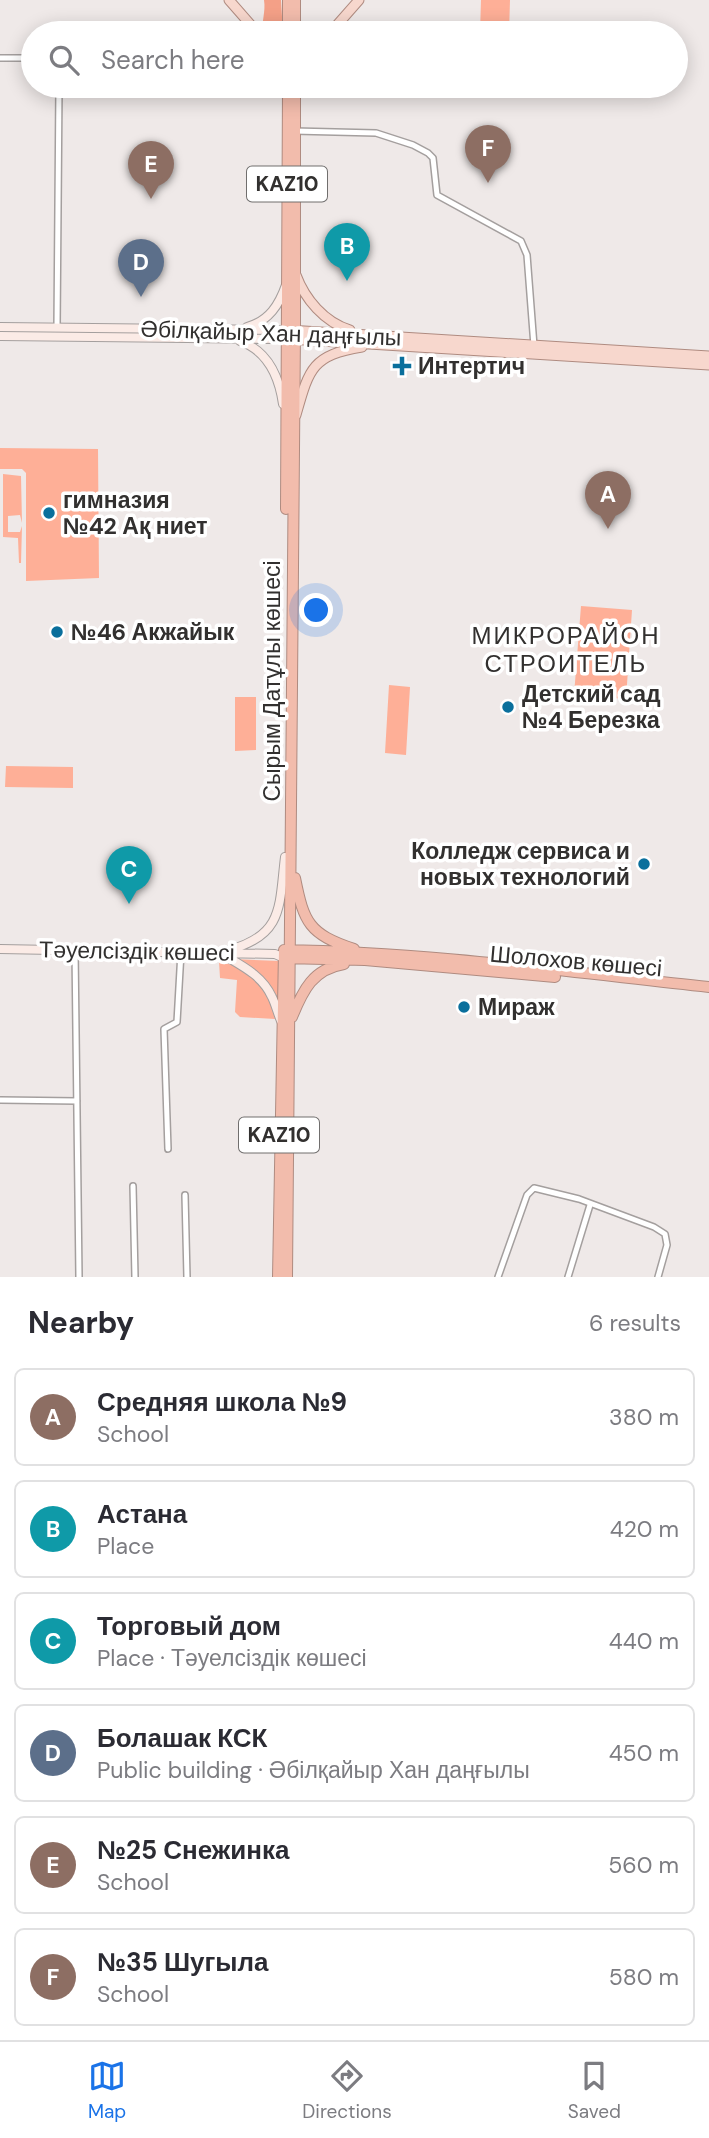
<!DOCTYPE html>
<meta charset="utf-8">
<style>
body{margin:0;font-family:"DM Sans",sans-serif;background:#f2f2f3;color:#2b2b33}
.you{position:absolute;left:317px;top:611px;width:24px;height:24px;margin:-18px;border:5px solid #fff;border-radius:50%;background:#1a73e8;box-shadow:0 0 0 10px #1a73e833}
.badge{display:grid;place-items:center;width:46px;height:46px;border-radius:50%;background:#1a73e8;color:#fff;font-size:23px;font-weight:700}
.pin{position:absolute;translate:-50% -58px;filter:drop-shadow(0 2px 4px #0008)}
.pin::after{content:'';position:absolute;top:37px;width:24px;height:21px;background:inherit;clip-path:polygon(0 0,100% 0,50% 100%)}
.list{margin:0;padding:0;list-style:none}
h2{display:flex;justify-content:space-between;align-items:center;height:91px;margin:0;padding:0 28px;font-size:30px}
h2 small{font-size:23px;font-weight:400;color:#7c7c81}
.list li{display:grid;grid-template-columns:46px 1fr auto;gap:21px;align-items:center;box-sizing:border-box;height:98px;margin:0 14px 14px;padding:0 14px;border:2px solid #e1e1e2;border-radius:10px}
.list b{display:block;font-size:26px;white-space:nowrap}
.list p{margin:0;font-size:23px;white-space:nowrap;color:#7c7c81}
.list em{font-size:23px;font-style:normal;color:#7c7c81}
.icon{flex:none;width:38px;height:38px;fill:none;stroke:currentColor;stroke-width:2;stroke-linecap:round;stroke-linejoin:round}
.map{position:relative;flex:none;width:709px;height:1277px;overflow:hidden}
.search{position:absolute;background:#fff;box-shadow:0 4px 18px #0003;left:21px;right:21px;top:21px;height:77px;display:flex;align-items:center;gap:18px;box-sizing:border-box;padding:0 24px;border-radius:38px;color:#7c7c81;font-size:26px}
.sheet{height:763px;background:#fff}
nav{display:flex;justify-content:space-around;align-items:center;box-sizing:border-box;height:98px;border-top:2px solid #e1e1e2;background:#fff;font-size:19px;color:#7c7c81}
nav a{display:grid;justify-items:center;gap:4px}
nav .on{color:#1a73e8}
.map>svg:first-child{display:block}
.green{fill:#feaf97}
.forest{fill:#f4a087}
.lines{fill:none;stroke-linecap:round;stroke-linejoin:round}
.street-casing{stroke:#a49f9e;stroke-width:8}
.secondary-casing{stroke:#a49f9e;stroke-width:10}
.primary-casing{stroke:#af8b80;stroke-width:11}
.highway-casing{stroke:#af8b80;stroke-width:12}
.street{stroke:#fff;stroke-width:5}
.secondary{stroke:#fbebe6;stroke-width:8}
.primary{stroke:#f7d7cd;stroke-width:9}
.highway{stroke:#f2bcac;stroke-width:10}
.poi-dot{fill:#0a6f9c;stroke:#fff;stroke-width:2.5}
.labels{text-anchor:middle;stroke-width:7;stroke-linejoin:round;paint-order:stroke}
.shield{fill:#fff;stroke:#706e6d;stroke-width:2}
.shield-label{font-size:21px;font-weight:bold;fill:#32302f}
.street-label{font-size:23px;fill:#32302f;stroke:#fff}
.poi-label{font-size:23px;font-weight:bold;fill:#32302f;stroke:#fff;text-anchor:start}
.neighbourhood-label{font-size:24px;letter-spacing:2px;fill:#32302f;stroke:#fff}
</style>
<div class="map">
<svg width="709" height="1277" viewBox="0 0 709 1277">
<rect width="100%" height="100%" fill="#efe9e8"/>
<path class="green" d="M 481,0 L 510,0 L 509,33 L 480,33 Z
M 0,448 L 98,449 L 99,578 L 26,581 L 26,473 L 22,469 L 0,469 Z
M 3,474 L 21,476 L 22,523 L 20,515 L 8,516 L 8,532 L 20,532 L 22,526 L 21,563 L 19,563 L 18,538 L 3,537 Z
M 581,606 L 632,610 L 626,699 L 574,695 Z
M 389,685 L 410,687 L 406,755 L 385,753 Z
M 235,697 L 256,697 L 256,750 L 235,751 Z
M 6,766 L 73,767 L 73,788 L 5,787 Z
M 233,959 L 280,961 L 279,1011 L 275,997 Z
M 219,962 C 247,965 274,990 275,1019 L 240,1017 L 235,1012 L 237,980 L 220,978 Z"/>
<path class="forest" d="M 264,0 L 281,0 L 283,33 L 263,33 C 261,22 266,12 264,0 Z"/>
<g class="lines">
<g class="street-casing">
<path id="street" d="M 0,58 L 33,58
M 294,131 L 376,133 L 413,145 L 428,153 L 433,158 L 437,195 L 521,241 L 527,255 L 534,346
M 57,328 L 59,86
M 75,950 L 79,1277
M 0,1100 L 77,1101
M 168,1149 L 164,1029 L 177,1022 L 181,952
M 133,1186 L 135,1277
M 185,1195 L 187,1277
M 498,1277 L 527,1195 L 534,1188 L 579,1199 L 654,1227 L 665,1234 L 667,1245 L 658,1277
M 568,1277 L 590,1205"/>
</g>
<g class="secondary-casing">
<path id="secondary" d="M 0,327 L 287,330
M 247,327 C 269,321 279,305 286,285
M 0,336 L 287,339
M 240,341 C 268,351 279,376 283,404
M 0,949 L 275,954 L 284,958
M 229,950 C 284,935 279,906 285,857
M 222,954 C 242,966 262,975 272,997 C 276,1005 278,1015 282,1023"/>
</g>
<g class="primary-casing">
<path id="primary" d="M 229,0 L 258,33
M 330,33 L 359,0
M 296,275 C 305,299 324,322 350,330
M 288,330 L 709,356
M 288,339 L 709,365
M 296,415 C 309,369 312,355 362,347"/>
</g>
<g class="highway-casing">
<path id="highway" d="M 288,0 L 288,33
M 295,0 L 295,33
M 286,509 L 288,86
M 295,878 C 304,923 309,934 354,949
M 284,950 C 425,952 569,972 709,987
M 284,958 L 365,960 L 555,977
M 292,1017 C 303,990 313,969 344,964
M 278,1277 L 284,951
M 287,1277 L 295,331 L 295,86"/>
</g>
<use href="#street" class="street"/>
<use href="#secondary" class="secondary"/>
<use href="#primary" class="primary"/>
<use href="#highway" class="highway"/>
</g>
<g class="poi-dot">
<path d="M398.5 355.5h7v7h7v7h-7v7h-7v-7h-7v-7h7z"/>
<circle cx="49" cy="513" r="7"/>
<circle cx="57" cy="632" r="7"/>
<circle cx="508" cy="707" r="7"/>
<circle cx="644" cy="864" r="7"/>
<circle cx="464" cy="1007" r="7"/>
</g>
<g class="labels">
<g class="shield">
<rect x="247" y="166.5" width="80" height="35" rx="5"/>
<rect x="239" y="1117.5" width="80" height="35" rx="5"/>
</g>
<g class="shield-label">
<text x="287" y="191">KAZ10</text>
<text x="279" y="1142">KAZ10</text>
</g>
<g class="street-label">
<text transform="translate(271 333) rotate(2)" y="8">Әбілқайыр Хан даңғылы</text>
<text transform="translate(272 681) rotate(-90)" y="8">Сырым Датұлы көшесі</text>
<text transform="translate(137 951) rotate(1)" y="8">Тәуелсіздік көшесі</text>
<text transform="translate(576 961) rotate(5)" y="8">Шолохов көшесі</text>
</g>
<g class="poi-label">
<text x="418" y="374">Интертич</text>
<text x="63" y="508">гимназия<tspan x="63" dy="26">№42 Ақ ниет</tspan></text>
<text x="71" y="640">№46 Акжайык</text>
<text x="522" y="702">Детский сад<tspan x="522" dy="26">№4 Березка</tspan></text>
<text x="630" y="859" text-anchor="end">Колледж сервиса и<tspan x="630" dy="26">новых технологий</tspan></text>
<text x="478" y="1015">Мираж</text>
</g>
<g class="neighbourhood-label">
<text x="566" y="644">МИКРОРАЙОН<tspan x="566" dy="28">СТРОИТЕЛЬ</tspan></text>
</g>
</g>
</svg>
<div class="you"></div>
<div class="pin badge" style="left:608px;top:529px;background:#8d6e63">A</div>
<div class="pin badge" style="left:347px;top:281px;background:#0f9aa8">B</div>
<div class="pin badge" style="left:129px;top:904px;background:#0f9aa8">C</div>
<div class="pin badge" style="left:141px;top:297px;background:#5c6f8a">D</div>
<div class="pin badge" style="left:151px;top:199px;background:#8d6e63">E</div>
<div class="pin badge" style="left:488px;top:183px;background:#8d6e63">F</div>
<div class="search"><svg class="icon" aria-label="search" viewBox="0 0 24 24"><circle cx="10" cy="10" r="6"/><path d="M15 15l6 6"/></svg>Search here</div>
</div>
<section class="sheet">
<h2>Nearby<small>6 results</small></h2>
<ul class="list">
<li><span class="badge" style="background:#8d6e63">A</span><div><b>Средняя школа №9</b><p>School</p></div><em>380 m</em></li>
<li><span class="badge" style="background:#0f9aa8">B</span><div><b>Астана</b><p>Place</p></div><em>420 m</em></li>
<li><span class="badge" style="background:#0f9aa8">C</span><div><b>Торговый дом</b><p>Place · Тәуелсіздік көшесі</p></div><em>440 m</em></li>
<li><span class="badge" style="background:#5c6f8a">D</span><div><b>Болашак КСК</b><p>Public building · Әбілқайыр Хан даңғылы</p></div><em>450 m</em></li>
<li><span class="badge" style="background:#8d6e63">E</span><div><b>№25 Снежинка</b><p>School</p></div><em>560 m</em></li>
<li><span class="badge" style="background:#8d6e63">F</span><div><b>№35 Шугыла</b><p>School</p></div><em>580 m</em></li>
</ul>
</section>
<nav>
<a class="on"><svg class="icon" aria-label="map" viewBox="0 0 24 24"><path d="M3 6l6-2 6 2 6-2v14l-6 2-6-2-6 2zM9 4v14M15 6v14"/></svg>Map</a>
<a><svg class="icon" aria-label="directions" viewBox="0 0 24 24"><path d="M12 3l9 9-9 9-9-9zM9 14v-3h6M13 9l2 2-2 2"/></svg>Directions</a>
<a><svg class="icon" aria-label="saved" viewBox="0 0 24 24"><path d="M7 4h10v16l-5-4-5 4z"/></svg>Saved</a>
</nav>
